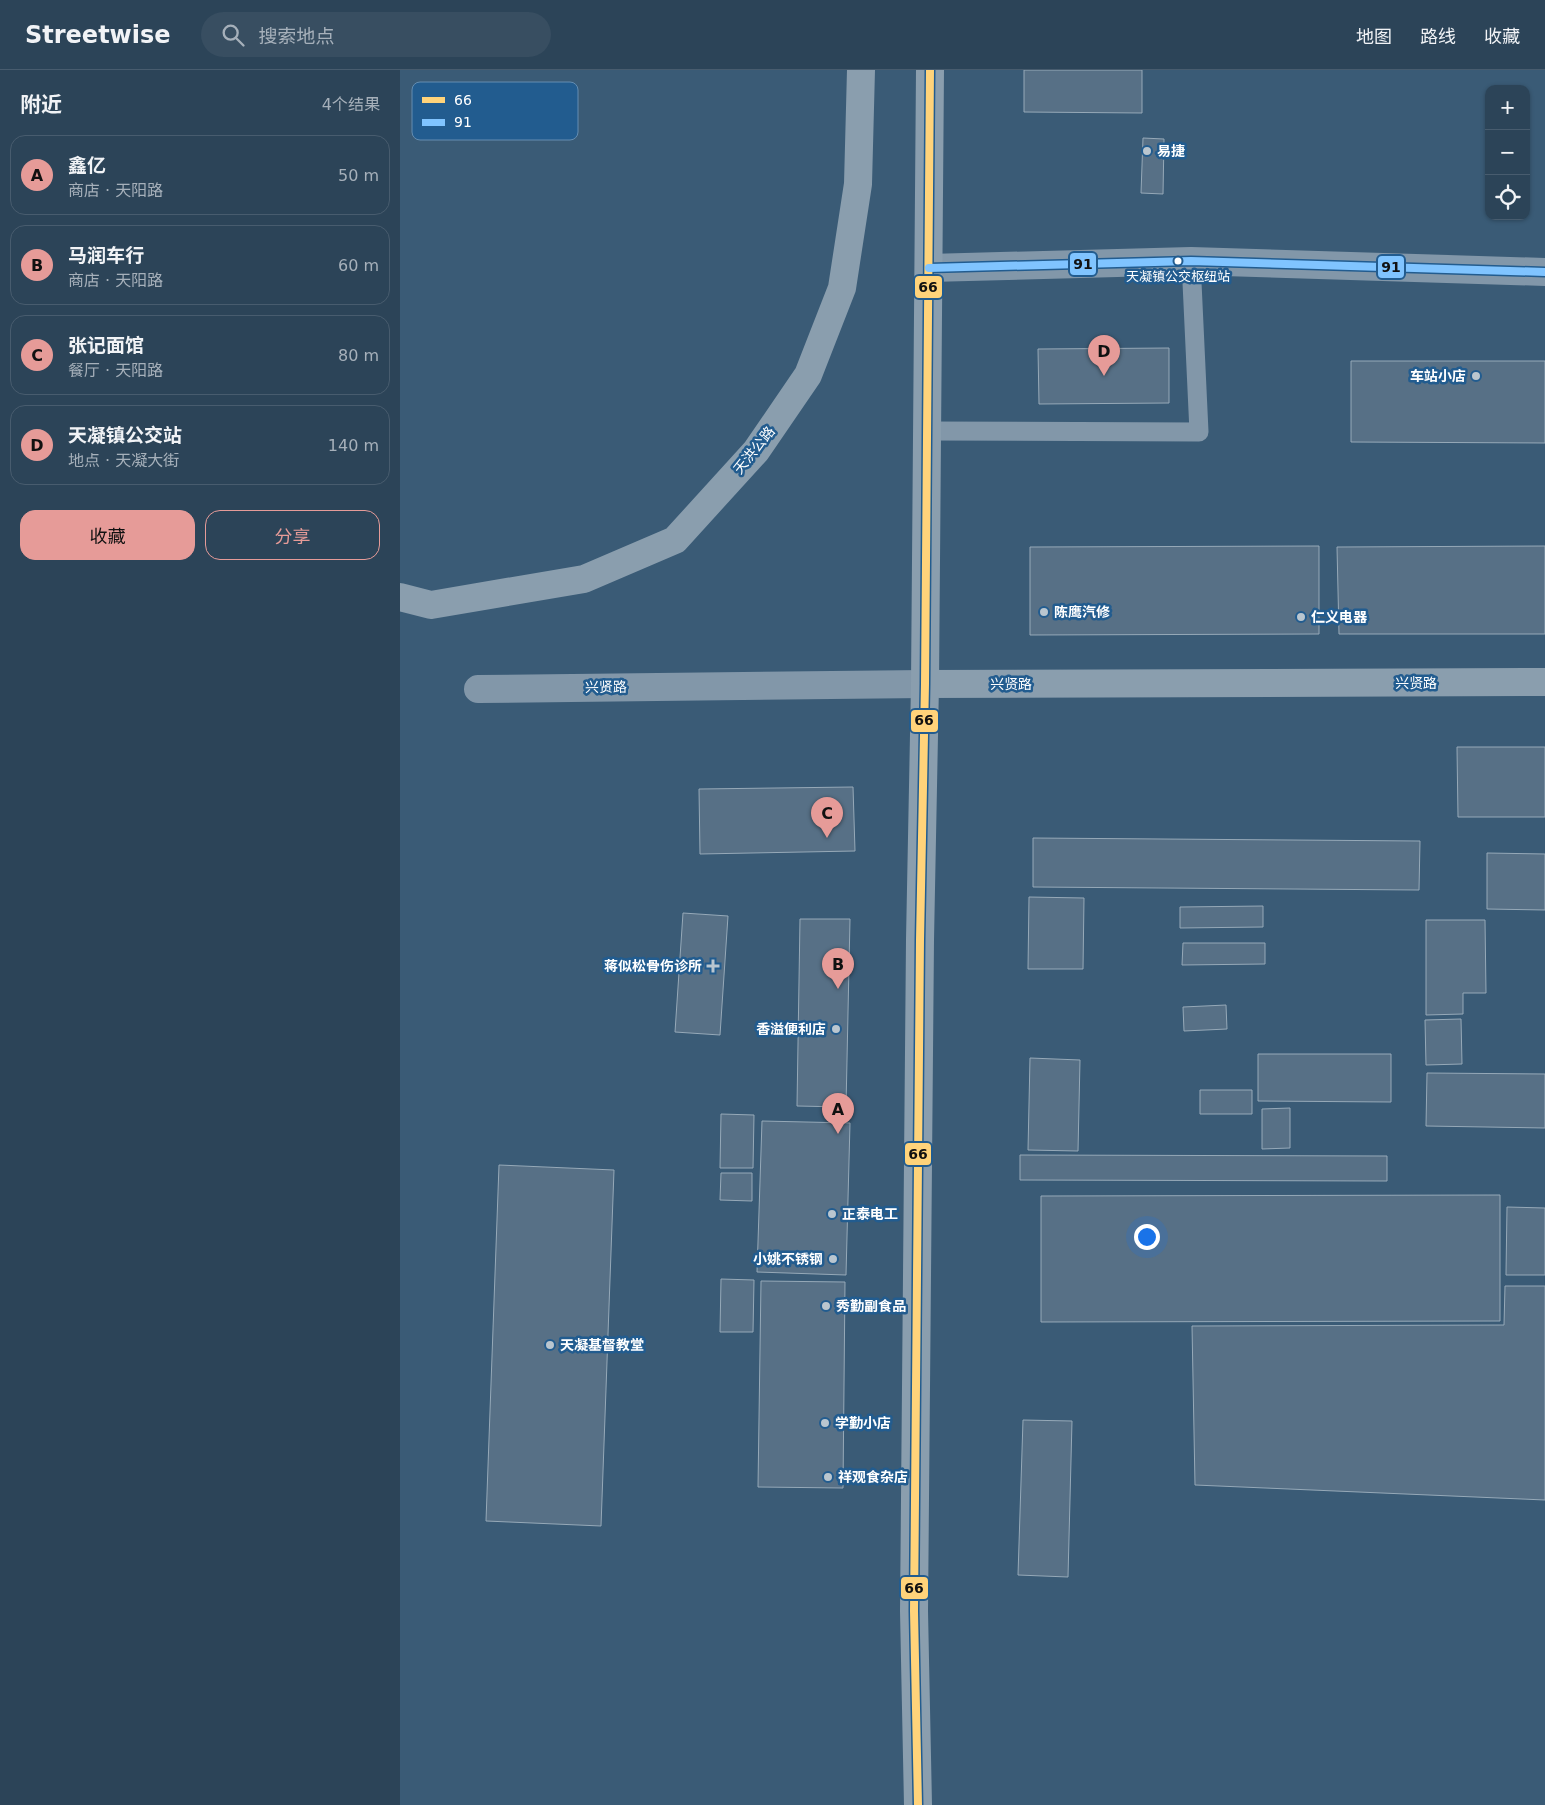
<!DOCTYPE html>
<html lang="zh">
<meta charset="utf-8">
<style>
body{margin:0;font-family:"DejaVu Sans","Noto Sans SC",sans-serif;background:#384e61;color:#f1f3f6}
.controls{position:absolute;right:15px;top:15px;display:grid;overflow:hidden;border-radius:10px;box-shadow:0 1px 4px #0004}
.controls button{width:45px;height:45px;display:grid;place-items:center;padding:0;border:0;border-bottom:1px solid #485c6e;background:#2c4458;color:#f1f3f6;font:25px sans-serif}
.you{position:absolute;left:746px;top:1166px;width:18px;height:18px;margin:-12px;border:4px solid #fff;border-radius:50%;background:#1a73e8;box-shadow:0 0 0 8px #1a73e833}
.badge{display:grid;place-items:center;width:32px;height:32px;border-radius:50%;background:#e69b98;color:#111;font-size:16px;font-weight:700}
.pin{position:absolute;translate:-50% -41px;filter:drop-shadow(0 1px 2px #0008)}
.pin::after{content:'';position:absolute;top:26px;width:18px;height:15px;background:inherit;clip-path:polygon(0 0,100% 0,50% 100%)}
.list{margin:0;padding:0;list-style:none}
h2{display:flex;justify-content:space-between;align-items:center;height:65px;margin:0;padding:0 20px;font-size:21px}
h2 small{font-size:16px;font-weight:400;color:#a6b0ba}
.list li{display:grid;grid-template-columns:32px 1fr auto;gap:15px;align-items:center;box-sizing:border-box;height:80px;margin:0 10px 10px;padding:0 10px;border:1px solid #485c6e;border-radius:15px}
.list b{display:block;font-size:19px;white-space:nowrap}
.list p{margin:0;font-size:16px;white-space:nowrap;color:#a6b0ba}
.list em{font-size:16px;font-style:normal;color:#a6b0ba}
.actions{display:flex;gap:10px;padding:15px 20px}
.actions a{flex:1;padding:11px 0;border:1px solid #e69b98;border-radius:15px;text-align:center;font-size:18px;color:#e69b98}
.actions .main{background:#e69b98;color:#111}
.icon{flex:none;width:28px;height:28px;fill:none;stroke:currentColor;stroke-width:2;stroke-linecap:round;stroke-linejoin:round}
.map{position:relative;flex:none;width:1145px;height:1735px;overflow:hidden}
header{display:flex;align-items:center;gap:30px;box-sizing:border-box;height:70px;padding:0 25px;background:#2c4458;border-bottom:1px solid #485c6e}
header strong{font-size:24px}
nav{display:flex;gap:28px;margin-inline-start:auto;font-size:18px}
.search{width:350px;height:45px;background:#384e61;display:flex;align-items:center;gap:12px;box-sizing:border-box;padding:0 18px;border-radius:28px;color:#a6b0ba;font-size:19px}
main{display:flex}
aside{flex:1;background:#2c4458}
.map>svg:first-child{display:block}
.building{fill:#577086;stroke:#96a9b8}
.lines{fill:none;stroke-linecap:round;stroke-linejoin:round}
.lane{stroke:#8297a9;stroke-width:19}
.street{stroke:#8297a9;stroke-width:28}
.secondary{stroke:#8a9eae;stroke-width:28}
.bus-1-casing{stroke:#225c8f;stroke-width:11}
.bus-2-casing{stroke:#225c8f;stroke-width:11}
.bus-1{stroke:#ffd37a;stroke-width:8}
.bus-2{stroke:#80c4ff;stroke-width:8}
.poi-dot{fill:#bac6cf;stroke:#225c8f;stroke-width:2}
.bus-dot{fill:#fff;stroke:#225c8f;stroke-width:2}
.labels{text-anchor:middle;stroke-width:5;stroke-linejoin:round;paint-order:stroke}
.bus-label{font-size:13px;fill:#fff;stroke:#225c8f}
.poi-label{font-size:14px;font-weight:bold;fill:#fff;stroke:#225c8f;text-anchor:start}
.street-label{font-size:14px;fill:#fff;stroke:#225c8f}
.key{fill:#225c8f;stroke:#648db1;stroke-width:1}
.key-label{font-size:14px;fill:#fff}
.line-badge{stroke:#225c8f;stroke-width:2}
.pale-badge-label{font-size:14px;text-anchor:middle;font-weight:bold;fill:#111}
</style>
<header>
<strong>Streetwise</strong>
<div class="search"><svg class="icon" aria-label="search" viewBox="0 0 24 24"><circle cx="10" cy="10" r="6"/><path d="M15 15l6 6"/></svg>搜索地点</div>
<nav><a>地图</a><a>路线</a><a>收藏</a></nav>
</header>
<main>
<aside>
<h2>附近<small>4个结果</small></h2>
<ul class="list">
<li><span class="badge">A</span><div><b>鑫亿</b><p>商店 · 天阳路</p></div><em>50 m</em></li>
<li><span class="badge">B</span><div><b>马润车行</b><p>商店 · 天阳路</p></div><em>60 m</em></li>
<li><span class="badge">C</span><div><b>张记面馆</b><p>餐厅 · 天阳路</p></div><em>80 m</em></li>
<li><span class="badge">D</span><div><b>天凝镇公交站</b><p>地点 · 天凝大街</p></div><em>140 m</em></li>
</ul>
<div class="actions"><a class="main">收藏</a><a>分享</a></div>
</aside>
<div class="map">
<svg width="1145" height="1735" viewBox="0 0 1145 1735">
<rect width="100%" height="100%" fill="#3a5b76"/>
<path class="building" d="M 624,0 L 742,0 L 742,43 L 624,42 Z
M 743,68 L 764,69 L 763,124 L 741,123 Z
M 769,278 L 769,333 L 639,334 L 638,279 Z
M 951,291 L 1145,291 L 1145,373 L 951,372 Z
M 919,476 L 919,564 L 630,565 L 630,477 Z
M 1145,476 L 1145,564 L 939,564 L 937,477 Z
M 1057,677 L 1145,677 L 1145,747 L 1058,747 Z
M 453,717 L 455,781 L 300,784 L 299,719 Z
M 633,768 L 1020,771 L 1019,820 L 633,817 Z
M 1087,783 L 1145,784 L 1145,840 L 1087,839 Z
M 629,827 L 684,828 L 683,899 L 628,899 Z
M 863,836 L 863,857 L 780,858 L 780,837 Z
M 283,843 L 328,846 L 320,965 L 275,962 Z
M 400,849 L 450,849 L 446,1037 L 397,1036 Z
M 1026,850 L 1085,850 L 1086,923 L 1063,923 L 1063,944 L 1026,945 Z
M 783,873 L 865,873 L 865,894 L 782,895 Z
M 826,935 L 827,959 L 784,961 L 783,937 Z
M 1061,949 L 1062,994 L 1026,995 L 1025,950 Z
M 858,984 L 991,984 L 991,1032 L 858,1031 Z
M 630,988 L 680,990 L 678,1081 L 628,1080 Z
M 1027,1003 L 1145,1004 L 1145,1058 L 1026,1056 Z
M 800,1020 L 852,1020 L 852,1044 L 800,1044 Z
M 890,1038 L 890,1078 L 862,1079 L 862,1039 Z
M 321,1044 L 354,1045 L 353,1098 L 320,1098 Z
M 362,1051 L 450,1053 L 446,1205 L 357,1202 Z
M 620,1085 L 987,1086 L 987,1111 L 620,1110 Z
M 99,1095 L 214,1100 L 201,1456 L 86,1451 Z
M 321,1103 L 352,1103 L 352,1131 L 320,1130 Z
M 1100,1125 L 1100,1251 L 641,1252 L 641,1126 Z
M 1107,1137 L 1145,1138 L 1145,1205 L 1106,1205 Z
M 321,1209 L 354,1210 L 353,1262 L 320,1262 Z
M 361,1211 L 445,1212 L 443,1418 L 358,1417 Z
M 1105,1216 L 1145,1216 L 1145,1430 L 795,1415 L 792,1256 L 1104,1255 Z
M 623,1350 L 672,1351 L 668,1507 L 618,1505 Z"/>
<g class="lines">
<path class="lane" d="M 527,361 L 799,362 L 791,191"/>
<path class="street" d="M 529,198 L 791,191 L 1145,202
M 78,619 L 525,614"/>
<path class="secondary" d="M 0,527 L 31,535 L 184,509 L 275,470 L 356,381 L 408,305 L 442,218 L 458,114 L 461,0
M 525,614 L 1145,612
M 518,1735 L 514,1541 L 520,870 L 525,614 L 530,0"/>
<g class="bus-1-casing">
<path id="bus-1" d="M 518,1735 L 514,1541 L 520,870 L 525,614 L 530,0"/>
</g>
<g class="bus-2-casing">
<path id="bus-2" d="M 529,198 L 791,191 L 1145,202"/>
</g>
<use href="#bus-1" class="bus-1"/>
<use href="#bus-2" class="bus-2"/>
</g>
<g class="poi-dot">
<circle cx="747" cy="81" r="5"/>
<circle cx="1076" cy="306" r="5"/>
<circle cx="644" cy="542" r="5"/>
<circle cx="901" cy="547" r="5"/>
<path d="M310.5 888.5h5v5h5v5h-5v5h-5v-5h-5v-5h5z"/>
<circle cx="436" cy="959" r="5"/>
<circle cx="432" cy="1144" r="5"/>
<circle cx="433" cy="1189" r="5"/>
<circle cx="426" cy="1236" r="5"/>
<circle cx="150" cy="1275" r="5"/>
<circle cx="425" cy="1353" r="5"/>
<circle cx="428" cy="1407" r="5"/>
</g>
<circle class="bus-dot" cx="778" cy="191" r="4.5"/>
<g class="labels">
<g class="bus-label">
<text x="778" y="211">天凝镇公交枢纽站</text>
</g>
<g class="poi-label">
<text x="757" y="86">易捷</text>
<text x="1066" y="311" text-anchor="end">车站小店</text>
<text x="654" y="547">陈鹰汽修</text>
<text x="911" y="552">仁义电器</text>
<text x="302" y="901" text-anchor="end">蒋似松骨伤诊所</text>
<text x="426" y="964" text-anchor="end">香溢便利店</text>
<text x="442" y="1149">正泰电工</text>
<text x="423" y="1194" text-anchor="end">小姚不锈钢</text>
<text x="436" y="1241">秀勤副食品</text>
<text x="160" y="1280">天凝基督教堂</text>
<text x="435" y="1358">学勤小店</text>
<text x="438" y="1412">祥观食杂店</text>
</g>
<g class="street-label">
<text transform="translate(354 380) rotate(-51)" y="5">天洪公路</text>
<text x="1016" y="618">兴贤路</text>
<text x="611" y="619">兴贤路</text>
<text transform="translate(206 617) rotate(-1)" y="5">兴贤路</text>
</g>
</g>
<rect x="12" y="12" width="166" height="58" rx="8" class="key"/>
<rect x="22" y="27" width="23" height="6" fill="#ffd37a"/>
<rect x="22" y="49" width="23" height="7" fill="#80c4ff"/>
<g class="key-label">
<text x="54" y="35">66</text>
<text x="54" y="57">91</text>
</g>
<g class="line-badge">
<rect x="669" y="182" width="28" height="24" rx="5" fill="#80c4ff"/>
<rect x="977" y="185" width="28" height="24" rx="5" fill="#80c4ff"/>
<rect x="514" y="205" width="29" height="24" rx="5" fill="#ffd37a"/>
<rect x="510" y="639" width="29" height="24" rx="5" fill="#ffd37a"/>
<rect x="504" y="1072" width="28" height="24" rx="5" fill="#ffd37a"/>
<rect x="500" y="1506" width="29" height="24" rx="5" fill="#ffd37a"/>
</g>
<g class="pale-badge-label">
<text x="683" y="199">91</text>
<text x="991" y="202">91</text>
<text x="528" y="222">66</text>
<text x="524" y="655">66</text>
<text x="518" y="1089">66</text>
<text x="514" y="1523">66</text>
</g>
</svg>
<div class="controls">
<button>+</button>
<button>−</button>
<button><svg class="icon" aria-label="locate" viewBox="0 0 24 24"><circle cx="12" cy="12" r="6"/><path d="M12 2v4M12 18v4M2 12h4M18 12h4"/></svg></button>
</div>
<div class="you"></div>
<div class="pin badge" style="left:438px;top:1064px">A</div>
<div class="pin badge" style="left:438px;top:919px">B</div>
<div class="pin badge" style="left:427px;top:768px">C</div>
<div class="pin badge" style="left:704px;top:306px">D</div>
</div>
</main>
